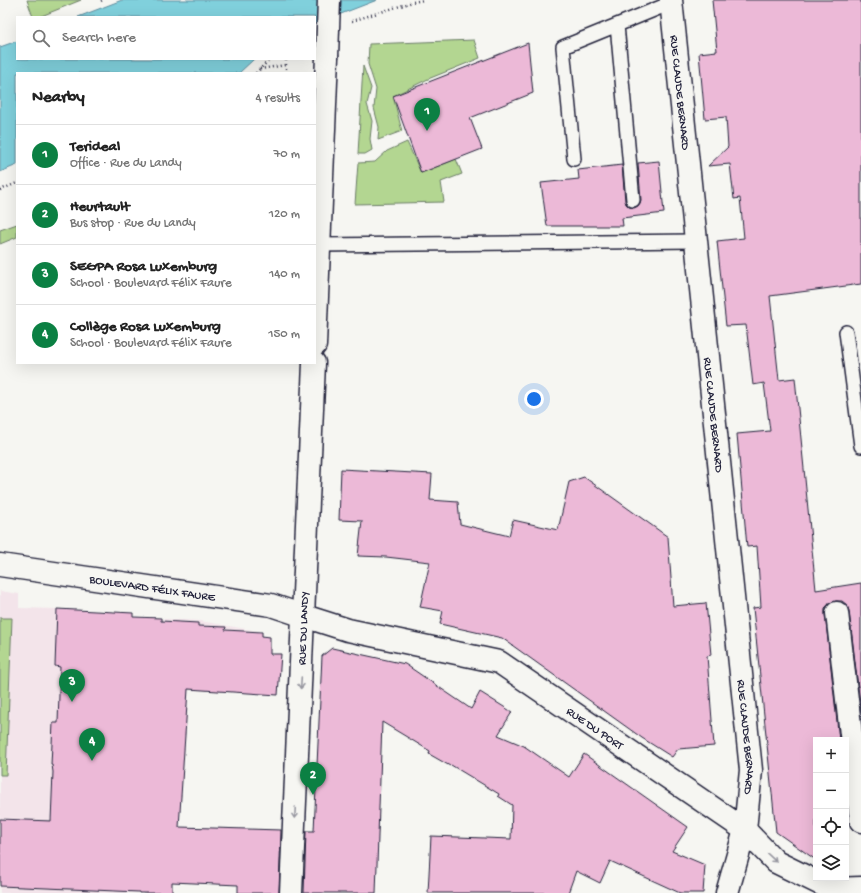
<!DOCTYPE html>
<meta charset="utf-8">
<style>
body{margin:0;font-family:"Gochi Hand",sans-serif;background:#f6f6f6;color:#222}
.controls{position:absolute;right:12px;bottom:12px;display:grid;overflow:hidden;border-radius:0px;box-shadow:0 4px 16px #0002}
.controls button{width:36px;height:36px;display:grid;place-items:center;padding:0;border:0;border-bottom:1px solid #e0e0e0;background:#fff;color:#222;font:20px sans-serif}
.you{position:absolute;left:534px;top:399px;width:14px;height:14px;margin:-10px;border:3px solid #fff;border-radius:50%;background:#1a73e8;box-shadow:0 0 0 6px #1a73e833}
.badge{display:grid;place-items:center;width:26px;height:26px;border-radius:50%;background:#0b8043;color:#fff;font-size:13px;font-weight:700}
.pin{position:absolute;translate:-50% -33px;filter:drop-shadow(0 1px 2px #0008)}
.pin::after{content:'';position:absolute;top:21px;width:14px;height:12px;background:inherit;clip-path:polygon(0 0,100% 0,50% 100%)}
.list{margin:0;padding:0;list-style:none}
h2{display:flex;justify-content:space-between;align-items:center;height:52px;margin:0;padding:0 16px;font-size:17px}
h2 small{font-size:13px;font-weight:400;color:#767676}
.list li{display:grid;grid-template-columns:26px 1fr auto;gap:12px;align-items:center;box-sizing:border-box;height:60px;padding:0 16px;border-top:1px solid #e0e0e0}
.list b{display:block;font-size:15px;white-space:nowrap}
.list p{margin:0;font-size:13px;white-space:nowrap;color:#767676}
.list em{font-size:13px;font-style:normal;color:#767676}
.icon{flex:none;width:22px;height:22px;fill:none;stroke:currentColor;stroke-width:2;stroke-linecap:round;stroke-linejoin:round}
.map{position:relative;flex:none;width:861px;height:893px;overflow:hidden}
.search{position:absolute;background:#fff;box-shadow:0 4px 16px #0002;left:16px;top:16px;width:300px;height:44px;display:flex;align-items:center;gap:10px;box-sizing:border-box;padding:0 14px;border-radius:0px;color:#767676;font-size:15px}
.panel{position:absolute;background:#fff;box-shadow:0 4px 16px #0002;left:16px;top:72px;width:300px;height:292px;border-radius:0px}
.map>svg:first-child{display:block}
.built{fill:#f3e4ea}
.green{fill:#b3d691;stroke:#6a7c66}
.water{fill:#80d0dc;stroke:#5a8a9c}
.building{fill:#ecb9d7;stroke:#22223b}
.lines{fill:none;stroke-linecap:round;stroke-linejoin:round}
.service-casing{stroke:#22223b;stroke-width:16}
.minor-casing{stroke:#22223b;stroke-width:25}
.tertiary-casing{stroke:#22223b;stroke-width:25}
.secondary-casing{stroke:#22223b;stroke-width:25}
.path{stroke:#22223b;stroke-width:2.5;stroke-dasharray:1 3;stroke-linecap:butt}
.service{stroke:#f6f6f2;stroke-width:13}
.minor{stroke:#f6f6f2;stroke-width:22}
.tertiary{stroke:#f6f6f2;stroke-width:22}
.secondary{stroke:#f6f6f2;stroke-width:22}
.secondary-bridge-casing{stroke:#22223b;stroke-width:25;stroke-linecap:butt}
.secondary-bridge{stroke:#f6f6f2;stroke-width:22}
.oneway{stroke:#9797a0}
.labels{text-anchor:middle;stroke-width:3;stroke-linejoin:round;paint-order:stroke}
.street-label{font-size:12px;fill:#22223b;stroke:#f6f6f2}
</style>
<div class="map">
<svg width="861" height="893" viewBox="0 0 861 893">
<rect width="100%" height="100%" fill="#f6f6f2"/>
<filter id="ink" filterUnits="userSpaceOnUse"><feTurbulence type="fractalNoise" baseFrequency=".025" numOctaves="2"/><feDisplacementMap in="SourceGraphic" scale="8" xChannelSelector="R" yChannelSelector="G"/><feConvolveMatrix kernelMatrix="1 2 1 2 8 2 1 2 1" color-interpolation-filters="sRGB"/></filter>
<g filter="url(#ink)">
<path class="built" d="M 0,591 L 19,594 L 19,608 L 57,609 L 133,613 L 133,617 L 200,621 L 257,631 L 262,632 L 263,636 L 270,637 L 270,654 L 281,654 L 278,695 L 189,690 L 179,827 L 277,830 L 275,887 L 172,882 L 172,893 L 0,893 Z"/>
<path class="green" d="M 27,0 L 81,0 L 39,17 L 33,17 Z
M 474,40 L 480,58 L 428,79 L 393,96 L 402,131 L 378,140 L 379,127 L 374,108 L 376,89 L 368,64 L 369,44 Z
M 363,66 L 371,88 L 367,104 L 372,121 L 370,139 L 372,150 L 365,154 L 358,154 Z
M 407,142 L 421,173 L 456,159 L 462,174 L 441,182 L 444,202 L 355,204 L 358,163 L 375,162 L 387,151 Z
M 17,224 L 17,237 L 0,244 L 0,230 Z
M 0,618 L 12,618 L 6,775 L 0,775 Z"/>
<path class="water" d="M 122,0 L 377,0 L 315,24 L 315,17 L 78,17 Z
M 17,41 L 17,59 L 254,59 L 239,73 L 17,73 L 17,165 L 0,172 L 0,47 Z"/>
<path class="building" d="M 712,0 L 861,0 L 861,284 L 770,296 L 779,380 L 795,378 L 816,590 L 861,583 L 861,712 L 849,611 L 847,605 L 842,601 L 836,601 L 830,603 L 825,608 L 825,614 L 839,740 L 816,740 L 816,860 L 776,832 L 753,608 L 761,607 L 757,546 L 747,547 L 737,434 L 770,431 L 764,383 L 753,385 L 746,325 L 726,326 L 717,241 L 744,238 L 740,198 L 734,199 L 730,164 L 708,166 L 728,147 L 726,117 L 705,119 L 699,53 L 717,51 Z
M 528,43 L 533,93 L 470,118 L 482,149 L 421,173 L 393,96 Z
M 659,161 L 664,213 L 622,218 L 623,226 L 547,226 L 541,183 L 579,179 L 578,170 L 622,165 L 625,201 L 626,204 L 629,207 L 634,208 L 638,206 L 640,203 L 641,200 L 638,163 Z
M 341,469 L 432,474 L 430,500 L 458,502 L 460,524 L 509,536 L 513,520 L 558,530 L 569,482 L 584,477 L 668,537 L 673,606 L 706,603 L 711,655 L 707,656 L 714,746 L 678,749 L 672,757 L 642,738 L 502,638 L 440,624 L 443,611 L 420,607 L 430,562 L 386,557 L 358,556 L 362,521 L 339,520 Z
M 57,609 L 133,613 L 133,617 L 161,618 L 161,621 L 198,623 L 198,626 L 226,627 L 225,630 L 262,632 L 262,636 L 270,637 L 270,654 L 281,654 L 278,695 L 188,689 L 179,827 L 281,830 L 279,893 L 238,893 L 238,885 L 172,882 L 172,893 L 139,893 L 139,892 L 0,886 L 0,819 L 51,821 L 53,772 L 52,765 L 51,765 L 53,723 L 58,723 L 60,667 L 55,666 Z
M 332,648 L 405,664 L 471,709 L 480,692 L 512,712 L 498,735 L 524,746 L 569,777 L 584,754 L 688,827 L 672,851 L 705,865 L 703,893 L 680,893 L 610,861 L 600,883 L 576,871 L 568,893 L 428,893 L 431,836 L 511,839 L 512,805 L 498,796 L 499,794 L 451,765 L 450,766 L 429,754 L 430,751 L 382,722 L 376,893 L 304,893 L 306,831 L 314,831 L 322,656 Z"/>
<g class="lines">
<g class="service-casing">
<path id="service" d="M 617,25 L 633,200
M 574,159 L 563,47 L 671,3
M 319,245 L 696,241
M 846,332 L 861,446"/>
</g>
<g class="minor-casing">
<g id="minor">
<path id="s1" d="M 671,0 L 751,770 L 745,830 L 727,893"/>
<path d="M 837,613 L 861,821"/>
<path id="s2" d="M 304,616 L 348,630 L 499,662 L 745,830 L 776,862 L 831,889 L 861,888"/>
</g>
</g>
<g class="tertiary-casing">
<g id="tertiary">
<path id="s3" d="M 0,565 L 271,605 L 304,616"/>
</g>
</g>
<g class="secondary-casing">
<g id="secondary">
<path d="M 315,345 L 327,57"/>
<path id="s4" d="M 291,893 L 314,363"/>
</g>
</g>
<path class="path" d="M 101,1 L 103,0
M 352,21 L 413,2 L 424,0
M 260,69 L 286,65
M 256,73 L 270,59
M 286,73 L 286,59
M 0,190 L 17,183"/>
<use href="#service" class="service"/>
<use href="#minor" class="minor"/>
<use href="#tertiary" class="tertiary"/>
<use href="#secondary" class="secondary"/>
<g class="secondary-bridge-casing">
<path id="secondary-bridge" d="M 327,57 L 329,0"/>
</g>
<use href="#secondary-bridge" class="secondary-bridge"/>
</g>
<defs><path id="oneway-shaft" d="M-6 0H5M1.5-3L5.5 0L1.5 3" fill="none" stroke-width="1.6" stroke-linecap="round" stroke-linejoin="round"/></defs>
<g class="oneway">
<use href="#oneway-shaft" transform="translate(301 683) rotate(93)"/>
<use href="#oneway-shaft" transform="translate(295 813) rotate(93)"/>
<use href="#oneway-shaft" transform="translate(772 858) rotate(43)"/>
</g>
</g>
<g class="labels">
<g class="street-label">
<text dy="4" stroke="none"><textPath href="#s1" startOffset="93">RUE CLAUDE BERNARD</textPath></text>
<text dy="4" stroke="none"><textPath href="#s1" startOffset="417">RUE CLAUDE BERNARD</textPath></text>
<text dy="4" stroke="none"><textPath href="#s3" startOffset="154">BOULEVARD FÉLIX FAURE</textPath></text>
<text dy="4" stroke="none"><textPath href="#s4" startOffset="265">RUE DU LANDY</textPath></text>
<text dy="4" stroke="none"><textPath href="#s2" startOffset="317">RUE DU PORT</textPath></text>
<text dy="4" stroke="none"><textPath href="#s1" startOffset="741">RUE CLAUDE BERNARD</textPath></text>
</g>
</g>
</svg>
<div class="controls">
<button>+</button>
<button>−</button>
<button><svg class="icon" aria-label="locate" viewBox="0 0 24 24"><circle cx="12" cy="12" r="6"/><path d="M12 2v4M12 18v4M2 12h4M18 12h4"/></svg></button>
<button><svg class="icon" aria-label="layers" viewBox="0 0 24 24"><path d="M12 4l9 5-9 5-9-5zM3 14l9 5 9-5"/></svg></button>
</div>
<div class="you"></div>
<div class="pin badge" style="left:427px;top:131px">1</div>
<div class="pin badge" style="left:313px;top:795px">2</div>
<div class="pin badge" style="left:72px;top:702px">3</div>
<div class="pin badge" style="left:92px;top:761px">4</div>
<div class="search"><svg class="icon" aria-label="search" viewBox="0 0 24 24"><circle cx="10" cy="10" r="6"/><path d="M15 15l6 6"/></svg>Search here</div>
<section class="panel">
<h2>Nearby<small>4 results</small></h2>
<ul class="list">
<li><span class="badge">1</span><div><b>Terideal</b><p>Office · Rue du Landy</p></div><em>70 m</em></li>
<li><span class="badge">2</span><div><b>Heurtault</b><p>Bus stop · Rue du Landy</p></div><em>120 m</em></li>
<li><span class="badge">3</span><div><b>SEGPA Rosa Luxemburg</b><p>School · Boulevard Félix Faure</p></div><em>140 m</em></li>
<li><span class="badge">4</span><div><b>Collège Rosa Luxemburg</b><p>School · Boulevard Félix Faure</p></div><em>150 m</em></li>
</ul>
</section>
</div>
